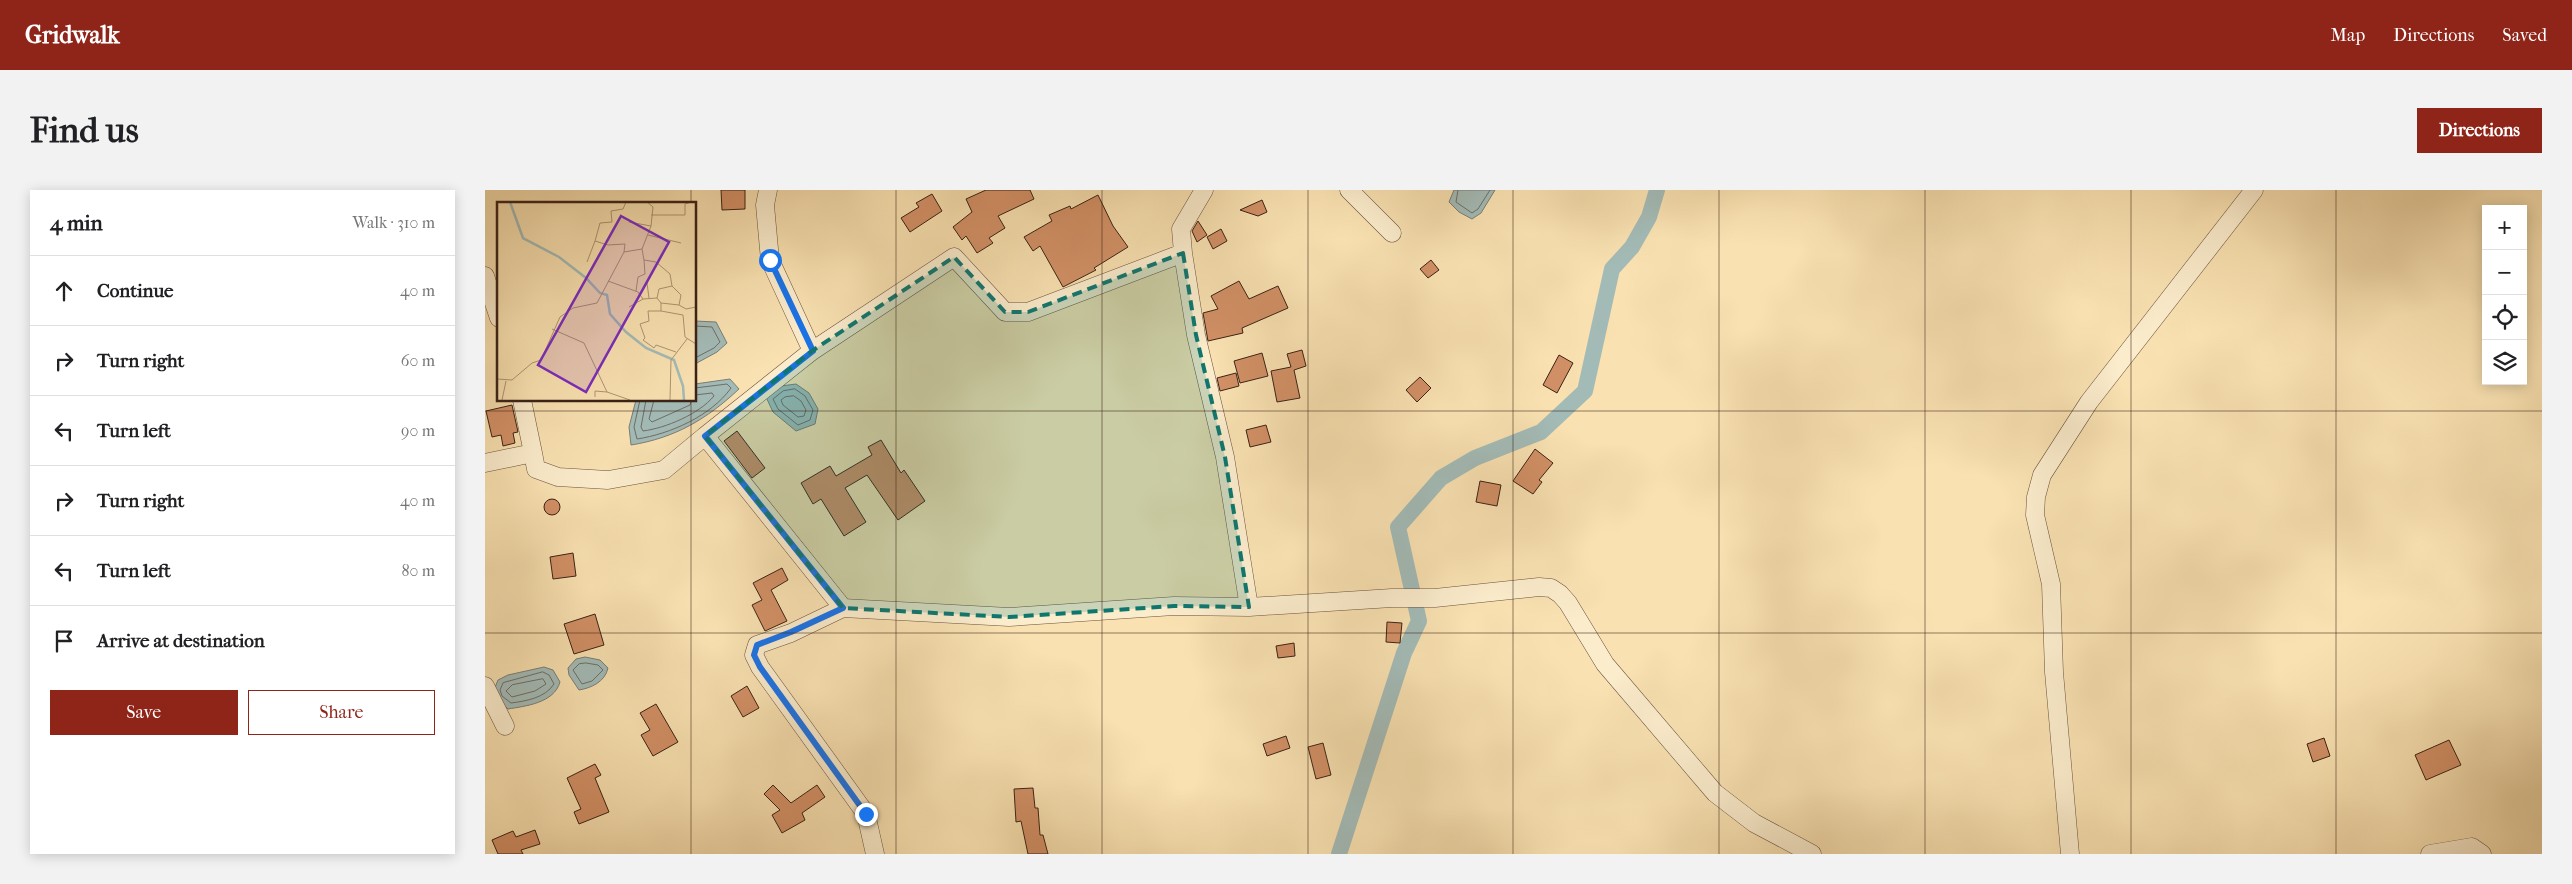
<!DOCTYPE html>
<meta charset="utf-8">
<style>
body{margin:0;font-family:"IM FELL French Canon",serif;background:#f2f2f2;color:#202124}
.controls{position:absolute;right:15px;top:15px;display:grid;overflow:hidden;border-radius:0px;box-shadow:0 2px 12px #0003}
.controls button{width:45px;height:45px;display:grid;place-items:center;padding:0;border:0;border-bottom:1px solid #e0e0e0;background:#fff;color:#202124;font:25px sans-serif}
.stop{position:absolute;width:15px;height:15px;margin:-11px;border:4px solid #1a73e8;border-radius:50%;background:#fff}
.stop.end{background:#1a73e8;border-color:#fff;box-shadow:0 1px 5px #0008}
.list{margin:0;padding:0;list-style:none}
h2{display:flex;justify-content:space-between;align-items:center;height:65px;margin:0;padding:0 20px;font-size:21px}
h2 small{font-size:16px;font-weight:400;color:#757577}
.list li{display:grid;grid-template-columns:32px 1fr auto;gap:15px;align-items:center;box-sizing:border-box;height:70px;padding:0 20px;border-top:1px solid #e0e0e0}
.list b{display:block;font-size:19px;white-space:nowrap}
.list em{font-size:16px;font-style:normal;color:#757577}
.actions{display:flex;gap:10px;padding:15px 20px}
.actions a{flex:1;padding:11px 0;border:1px solid #8f2418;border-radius:0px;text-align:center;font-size:18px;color:#8f2418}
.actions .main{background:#8f2418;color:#fff}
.icon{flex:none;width:28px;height:28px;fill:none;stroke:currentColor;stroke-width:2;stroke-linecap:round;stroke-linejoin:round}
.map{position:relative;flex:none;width:2057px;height:664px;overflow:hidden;border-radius:0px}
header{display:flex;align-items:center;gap:30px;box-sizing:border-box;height:70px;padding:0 25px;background:#8f2418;color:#fff}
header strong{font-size:24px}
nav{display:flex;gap:28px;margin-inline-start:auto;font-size:18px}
.intro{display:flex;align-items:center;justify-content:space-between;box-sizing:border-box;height:120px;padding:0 30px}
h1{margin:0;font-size:35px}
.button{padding:12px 22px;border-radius:0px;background:#8f2418;color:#fff;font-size:18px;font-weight:700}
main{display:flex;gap:30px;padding:0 30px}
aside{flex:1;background:#fff;border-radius:0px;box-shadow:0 2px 12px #0003}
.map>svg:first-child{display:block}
.water{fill:#a3bbb7;stroke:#797e77}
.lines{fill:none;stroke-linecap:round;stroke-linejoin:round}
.shore{stroke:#6e6e67;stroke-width:1}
.canal{stroke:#a3bbb7;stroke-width:16}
.building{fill:#d29066;stroke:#3a2217}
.street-casing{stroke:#6a523e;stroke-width:19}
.street{stroke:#fbeccc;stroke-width:18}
.route{stroke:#1a73e8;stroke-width:6}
.marked{fill:#0f766e;fill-opacity:0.2;stroke:#0f766e;stroke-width:4;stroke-dasharray:10 6;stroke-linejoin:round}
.grid{fill:none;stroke:#3a2217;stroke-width:1;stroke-opacity:0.55}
.inset-river{fill:none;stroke:#a3bbb7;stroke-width:2.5}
.inset-road{fill:none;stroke:#ad9573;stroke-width:1}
.view{fill:#7b2cbf;fill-opacity:0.15;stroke:#7b2cbf;stroke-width:2.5}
.inset-edge{fill:none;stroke:#3a2217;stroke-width:2.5}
</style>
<header>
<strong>Gridwalk</strong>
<nav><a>Map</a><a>Directions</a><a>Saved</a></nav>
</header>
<div class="intro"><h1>Find us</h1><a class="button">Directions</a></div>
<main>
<aside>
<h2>4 min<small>Walk · 310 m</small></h2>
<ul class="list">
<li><svg class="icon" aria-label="ahead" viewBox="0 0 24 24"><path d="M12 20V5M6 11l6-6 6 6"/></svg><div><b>Continue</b></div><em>40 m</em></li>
<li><svg class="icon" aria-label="right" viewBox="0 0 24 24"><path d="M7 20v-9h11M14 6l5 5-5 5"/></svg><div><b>Turn right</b></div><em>60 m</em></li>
<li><svg class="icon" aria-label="left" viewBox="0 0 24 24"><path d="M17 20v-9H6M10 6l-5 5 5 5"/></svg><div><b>Turn left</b></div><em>90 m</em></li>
<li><svg class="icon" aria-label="right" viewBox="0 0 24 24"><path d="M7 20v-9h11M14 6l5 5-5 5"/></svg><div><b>Turn right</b></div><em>40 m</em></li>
<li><svg class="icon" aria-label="left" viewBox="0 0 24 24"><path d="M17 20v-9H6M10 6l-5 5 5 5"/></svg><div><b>Turn left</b></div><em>80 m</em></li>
<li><svg class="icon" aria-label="arrive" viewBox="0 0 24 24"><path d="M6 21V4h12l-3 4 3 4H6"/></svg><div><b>Arrive at destination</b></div></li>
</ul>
<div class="actions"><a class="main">Save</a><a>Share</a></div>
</aside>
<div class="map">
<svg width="2057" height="664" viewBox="0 0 2057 664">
<rect width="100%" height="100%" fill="#f9e1b1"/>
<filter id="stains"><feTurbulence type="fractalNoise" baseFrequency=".004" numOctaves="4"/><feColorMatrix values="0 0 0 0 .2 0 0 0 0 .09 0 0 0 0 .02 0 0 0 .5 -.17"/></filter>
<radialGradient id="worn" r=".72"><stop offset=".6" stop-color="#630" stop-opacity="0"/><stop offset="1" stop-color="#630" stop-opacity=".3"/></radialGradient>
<path class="water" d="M 969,0 L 1010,0 L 996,23 L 987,29 L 974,22 L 964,12 Z
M 210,131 L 231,132 L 242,153 L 232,162 L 210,174 Z
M 245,189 L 254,199 C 222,229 190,248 146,255 L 144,237 L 151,210 L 210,210 L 210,194 Z
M 311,194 L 324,203 L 333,219 L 330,234 L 311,241 L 288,222 L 281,207 L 296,196 Z
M 100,467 L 115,470 L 123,478 C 120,492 106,498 94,500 L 84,485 L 83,478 L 91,469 Z
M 59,477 L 68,480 L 75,492 C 69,513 41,516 23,519 L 12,509 L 9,500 L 13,490 L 23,485 Z"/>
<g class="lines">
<path class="shore" d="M 973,0 L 971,12 L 987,23 L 993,19 L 1005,0
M 210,136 L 227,137 L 235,152 L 229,158 L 210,168
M 310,199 L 320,206 L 328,220 L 325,230 L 313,235 L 293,219 L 288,209 L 298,201 Z
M 309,206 L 316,211 L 321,220 L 319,226 L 313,227 L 298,215 L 296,210 L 300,207 Z
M 155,210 L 149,237 L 152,249 C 185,244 226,226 246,198 L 242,194 L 210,198
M 161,210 L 156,237 L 158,241 C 181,238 214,224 229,206 L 227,203 L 210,205
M 169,210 L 164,229 L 167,232 L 205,215 L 206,212 L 202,210
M 101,473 L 113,475 L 118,480 L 107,491 L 97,494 L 88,480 L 94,474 Z
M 58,482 L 64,485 L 69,494 C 60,508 41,511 26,513 L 17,506 L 15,500 L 18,493 Z
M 58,489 L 61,494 L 50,501 L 27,507 L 21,501 L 27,495 Z"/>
<path class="canal" d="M 854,664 L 919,463 L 934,431 L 913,337 L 956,288 L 990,268 L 1056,242 L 1100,201 L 1127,79 L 1147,57 L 1164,27 L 1172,0"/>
</g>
<path class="building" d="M 236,0 L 260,0 L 260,19 L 237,20 Z
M 501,0 L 545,0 L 549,9 L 513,26 L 520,38 L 504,48 L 508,53 L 492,63 L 481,46 L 477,50 L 468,37 L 487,22 L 481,9 Z
M 447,4 L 457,21 L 425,42 L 416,28 L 434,17 L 431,13 Z
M 613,5 L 628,36 L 643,57 L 609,78 L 611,80 L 578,97 L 555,56 L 548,61 L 539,47 L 567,31 L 564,25 L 585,16 L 586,19 Z
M 777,10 L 782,22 L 773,26 L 755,20 Z
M 713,31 L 722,45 L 712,52 L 707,41 Z
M 736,39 L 742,51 L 728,59 L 722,47 Z
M 946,70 L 954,80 L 943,88 L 935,79 Z
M 754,91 L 764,109 L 793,96 L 803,118 L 757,138 L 758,143 L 723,151 L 718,123 L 733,119 L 726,106 Z
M 817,160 L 821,176 L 809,180 L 815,208 L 792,212 L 786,181 L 806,177 L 802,164 Z
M 777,163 L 783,186 L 755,193 L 749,171 Z
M 1074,165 L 1088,173 L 1072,203 L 1058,195 Z
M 751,183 L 754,196 L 735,201 L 732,188 Z
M 935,187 L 946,198 L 932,212 L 921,200 Z
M 27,215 L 33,242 L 28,243 L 30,253 L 18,256 L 16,245 L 7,247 L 1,221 Z
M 781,235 L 786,252 L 765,257 L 761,240 Z
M 252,241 L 280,278 L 267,288 L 239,251 Z
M 396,250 L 416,283 L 419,280 L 440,311 L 413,330 L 382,285 L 360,298 L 381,332 L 359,346 L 336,309 L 328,314 L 316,293 L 345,276 L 351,286 L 387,265 L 383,257 Z
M 1050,259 L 1068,273 L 1054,290 L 1057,292 L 1048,304 L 1028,291 Z
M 995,291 L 1016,295 L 1012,316 L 991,312 Z
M59 317a8 8 0 1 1 16 0a8 8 0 1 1-16 0Z
M 88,363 L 91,386 L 68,389 L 65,367 Z
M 297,378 L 303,390 L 286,400 L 302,431 L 280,441 L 267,415 L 277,410 L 268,393 Z
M 110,424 L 119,455 L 89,464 L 79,434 Z
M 902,432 L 917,433 L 915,453 L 901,452 Z
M 809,453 L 810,466 L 793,468 L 791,456 Z
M 262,496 L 274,518 L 258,527 L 246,506 Z
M 171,514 L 193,552 L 168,566 L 156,545 L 165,540 L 155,523 Z
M 801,546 L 805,558 L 782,566 L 778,554 Z
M 1839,548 L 1845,566 L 1828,572 L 1822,554 Z
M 1964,550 L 1976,575 L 1941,590 L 1930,565 Z
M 838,553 L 846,585 L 831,589 L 823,557 Z
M 110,574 L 116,585 L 110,588 L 124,622 L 94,634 L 89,622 L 96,619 L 82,588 Z
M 288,595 L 306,613 L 332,595 L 340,607 L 317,623 L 320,630 L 297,643 L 287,625 L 295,620 L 279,604 Z
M 548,598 L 550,618 L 553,618 L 555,645 L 558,645 L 563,664 L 543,664 L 536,631 L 531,632 L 529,599 Z
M 50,640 L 55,654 L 36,660 L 38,664 L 13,664 L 7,650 L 28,641 L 31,647 Z"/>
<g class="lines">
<g class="street-casing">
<path id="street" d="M 719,0 L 696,39 L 698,63 L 711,145 L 740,267 L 764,417
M 864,0 L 907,43
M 0,86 L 14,128
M 327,161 L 469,67 L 520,122 L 543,122 L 698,63
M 37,210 L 48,263
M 220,246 L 327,161 L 285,70 L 280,15 L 283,0
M 0,273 L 48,263 L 51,279 L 73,287 L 123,290 L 179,280 L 220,246 L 358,418
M 0,496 L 20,536
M 390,664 L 381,624 L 275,477 L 269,465 L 272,455 L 306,443 L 358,418 L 524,427 L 689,416 L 764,417 L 907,408 L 950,408 L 1054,397 L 1066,398 L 1075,404 L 1083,413 L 1120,474 L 1230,603 L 1269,633 L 1327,664
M 1585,664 L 1569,482 L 1566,394 L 1550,325 L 1551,307 L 1557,285 L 1604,212 L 1769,0
M 1945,664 L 1987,657 L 1997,664"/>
</g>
<use href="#street" class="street"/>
</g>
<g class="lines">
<path class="route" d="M 285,70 L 328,161 L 220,246 L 358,418 L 306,442 L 272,455 L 269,465 L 275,477 L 381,624"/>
</g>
<path class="marked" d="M 698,63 L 711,145 L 740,267 L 764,417 L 689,416 L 524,427 L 358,418 L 220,246 L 327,161 L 469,67 L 520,122 L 543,122 Z"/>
<path class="grid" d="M 206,0 L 206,14M 411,0 L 411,664M 617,0 L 617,664M 823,0 L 823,664M 1028,0 L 1028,664M 1234,0 L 1234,664M 1440,0 L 1440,664M 1646,0 L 1646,664M 1851,0 L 1851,664M 206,210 L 206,664M 0,221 L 2057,221M 0,443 L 2057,443"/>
<g transform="translate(12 12)">
<rect width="199" height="199" fill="#f9e1b1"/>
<path class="inset-river" d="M 13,0 L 26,36 L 62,55 L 89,76 L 103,91 L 110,93 L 113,112 L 129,130 L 149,146 L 177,158 L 186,184 L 187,198"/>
<path class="inset-road" d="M 154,13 L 188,13 L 188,2 L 194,0M 132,20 L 154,24M 151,33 L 184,41M 145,47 L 147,58 L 159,60 L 173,72 L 175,84 L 162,87 L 160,96M 127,50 L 145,47 L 154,24 L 156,5 L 150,0M 90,60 L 98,39M 111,79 L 141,90 L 146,97 L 160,96 L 164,101 L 164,109 L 186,113 L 188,135 L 199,142M 150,81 L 152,96M 175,84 L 184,93 L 182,103M 139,89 L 141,75 L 148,72 L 147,58M 164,101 L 182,103 L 189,107 L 199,105M 132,105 L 146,97M 164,109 L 151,109 L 152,119 L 143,122 L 148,136 L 146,138 L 157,146 L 159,143 L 179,150M 55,127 L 87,141 L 110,190 L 133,198M 0,177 L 15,178 L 35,161 L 44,158 L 63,115 L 76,106 L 100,101 L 127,50 L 128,42 L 111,43 L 98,39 L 103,21 L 115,20 L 114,9 L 126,7 L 129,0M 98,195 L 98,189 L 110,190M 5,198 L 9,179M 173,198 L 174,158 L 190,137"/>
<path class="view" d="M 124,14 L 172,40 L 89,190 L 41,163 Z"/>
<rect width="199" height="199" class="inset-edge"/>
</g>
<rect width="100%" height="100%" filter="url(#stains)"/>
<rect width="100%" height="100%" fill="url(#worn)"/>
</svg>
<div class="controls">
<button>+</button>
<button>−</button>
<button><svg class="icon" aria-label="locate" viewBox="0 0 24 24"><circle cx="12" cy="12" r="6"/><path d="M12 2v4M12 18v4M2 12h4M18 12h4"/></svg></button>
<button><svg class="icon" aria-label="layers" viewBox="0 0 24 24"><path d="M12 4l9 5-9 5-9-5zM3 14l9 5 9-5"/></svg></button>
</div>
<div class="stop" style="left:285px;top:70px"></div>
<div class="stop end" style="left:381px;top:624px"></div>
</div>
</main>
